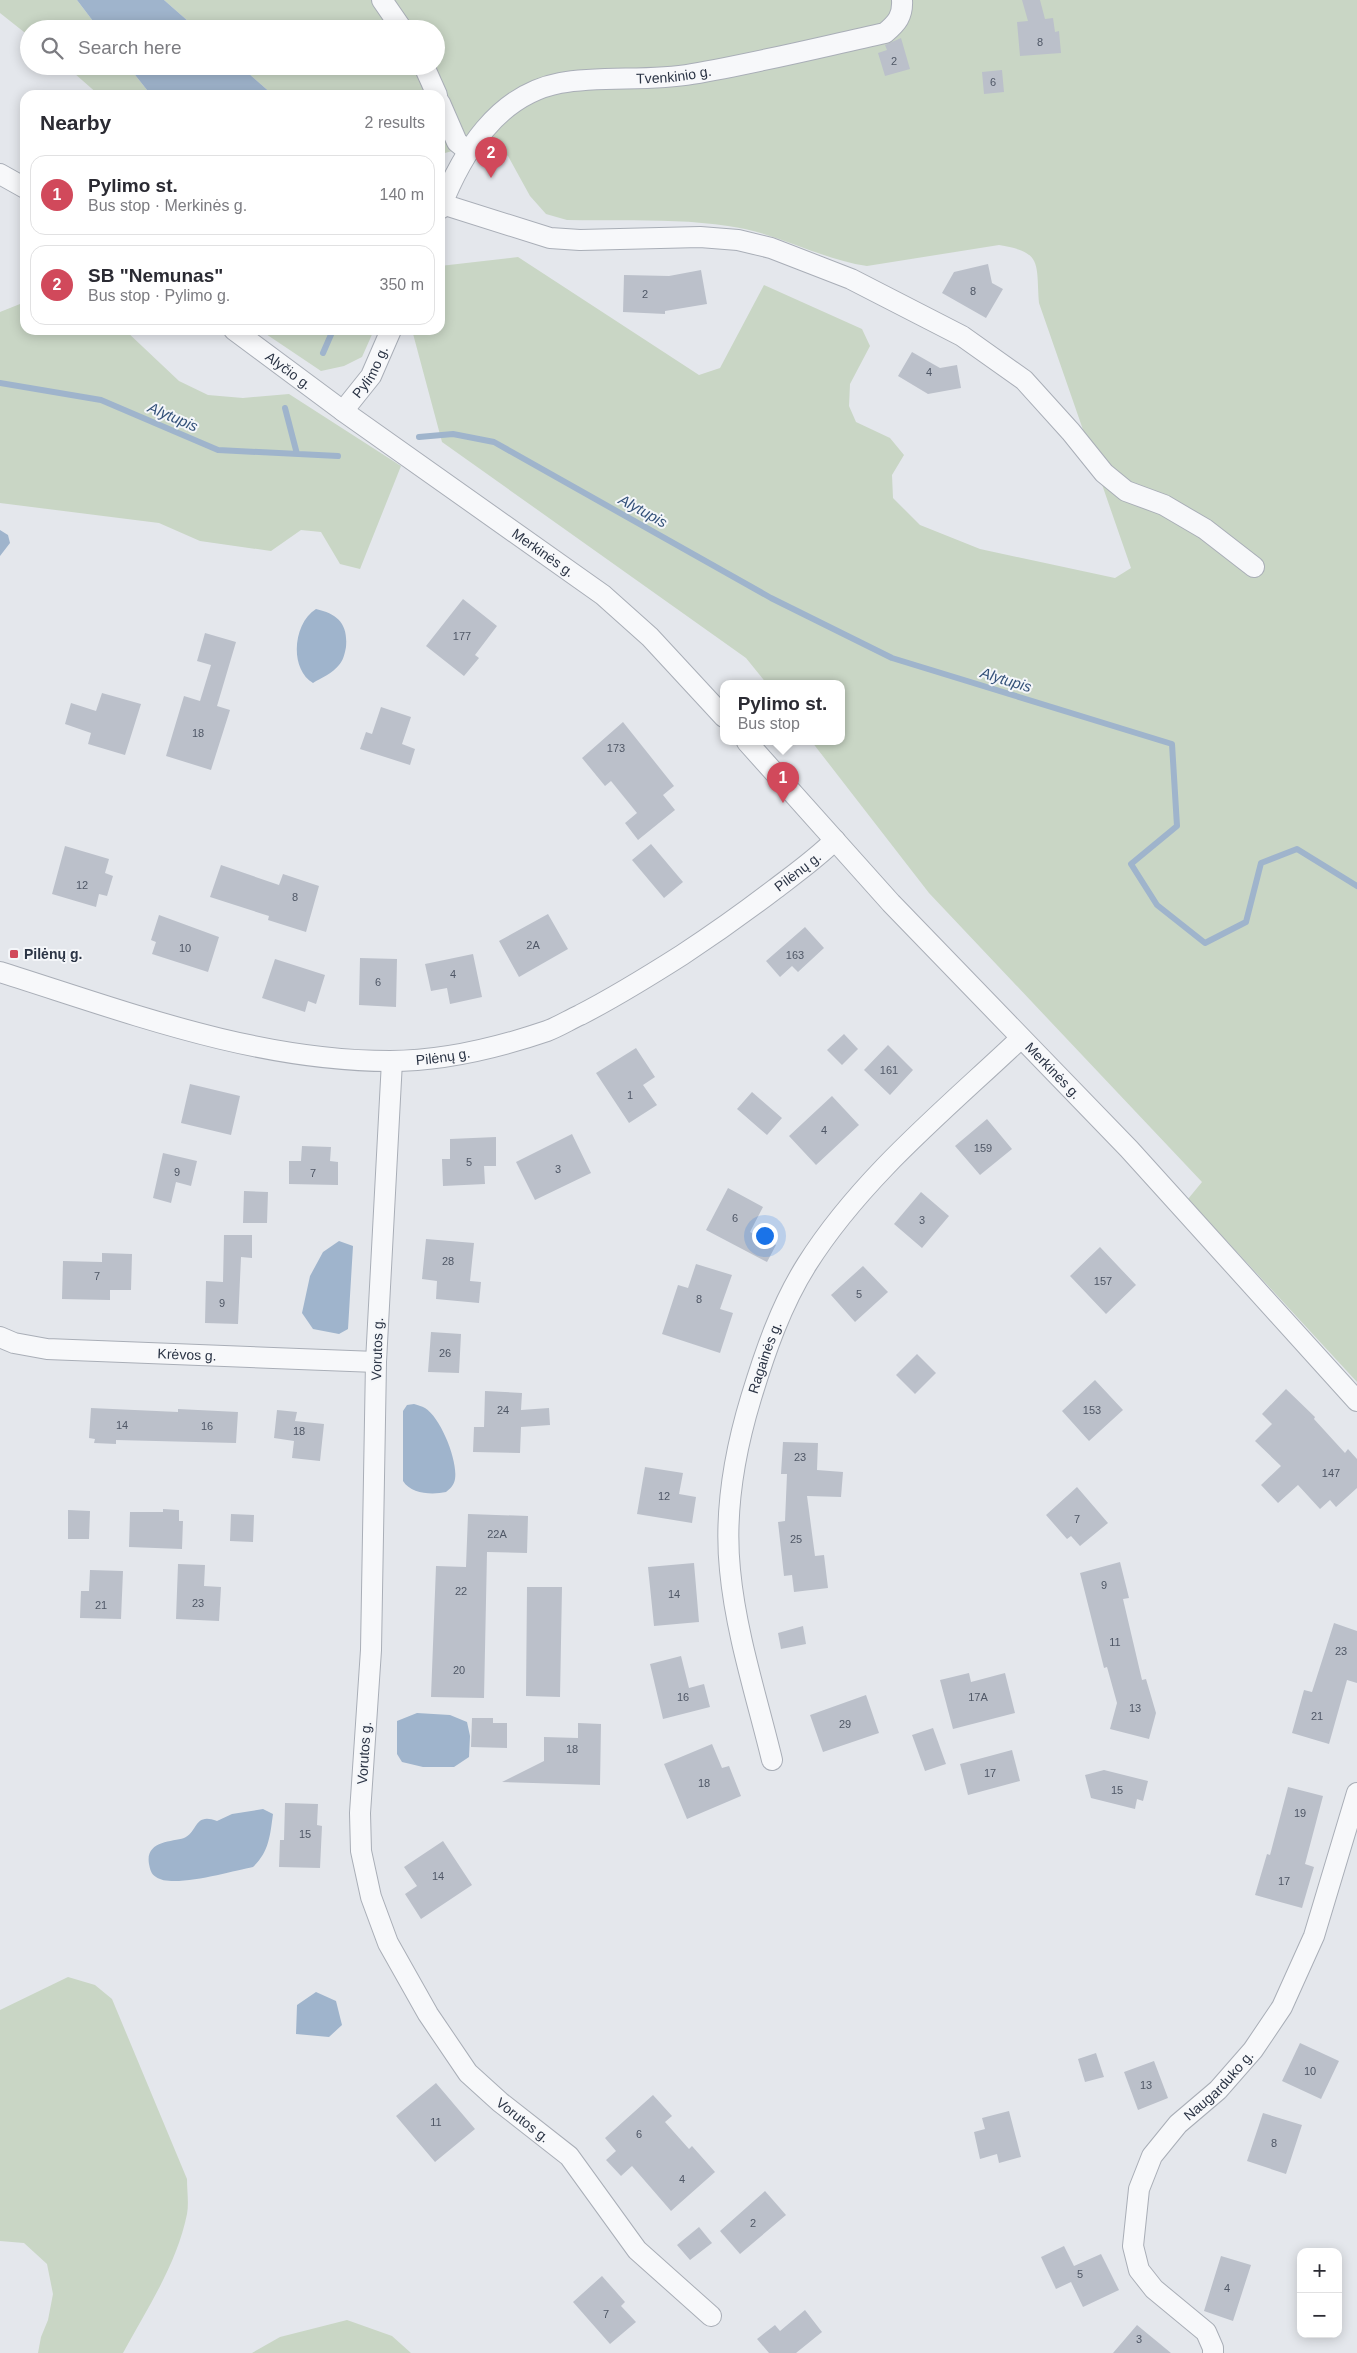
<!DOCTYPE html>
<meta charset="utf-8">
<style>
body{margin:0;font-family:Arial,sans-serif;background:#f7f7f7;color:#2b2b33}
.controls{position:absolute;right:15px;bottom:15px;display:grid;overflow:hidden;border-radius:10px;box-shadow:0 2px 12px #0003}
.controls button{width:45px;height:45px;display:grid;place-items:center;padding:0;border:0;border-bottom:1px solid #e1e1e2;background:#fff;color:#2b2b33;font:25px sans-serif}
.you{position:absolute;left:764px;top:1235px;width:18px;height:18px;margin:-12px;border:4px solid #fff;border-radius:50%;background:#1a73e8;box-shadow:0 0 0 8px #1a73e833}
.badge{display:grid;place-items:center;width:32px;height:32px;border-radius:50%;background:#d1495b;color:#fff;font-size:16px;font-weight:700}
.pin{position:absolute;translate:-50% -41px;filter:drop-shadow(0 1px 2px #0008)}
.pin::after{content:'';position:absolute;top:26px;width:18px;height:15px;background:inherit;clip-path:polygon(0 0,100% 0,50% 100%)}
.popup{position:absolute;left:720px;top:680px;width:125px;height:65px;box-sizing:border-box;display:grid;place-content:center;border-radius:10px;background:#fff;filter:drop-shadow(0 1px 4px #0005);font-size:16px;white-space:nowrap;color:#7c7c81}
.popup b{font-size:19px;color:#2b2b33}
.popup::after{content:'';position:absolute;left:50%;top:100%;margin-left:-10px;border:10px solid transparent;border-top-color:#fff}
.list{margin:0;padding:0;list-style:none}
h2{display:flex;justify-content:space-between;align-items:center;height:65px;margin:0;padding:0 20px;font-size:21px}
h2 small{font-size:16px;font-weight:400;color:#7c7c81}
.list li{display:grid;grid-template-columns:32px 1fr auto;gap:15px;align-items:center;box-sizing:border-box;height:80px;margin:0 10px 10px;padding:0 10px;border:1px solid #e1e1e2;border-radius:15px}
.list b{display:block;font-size:19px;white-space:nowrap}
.list p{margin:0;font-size:16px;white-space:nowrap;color:#7c7c81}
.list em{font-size:16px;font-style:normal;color:#7c7c81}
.icon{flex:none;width:28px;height:28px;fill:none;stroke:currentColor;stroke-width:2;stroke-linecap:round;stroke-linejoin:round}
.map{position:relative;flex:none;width:1357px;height:2353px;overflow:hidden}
.search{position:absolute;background:#fff;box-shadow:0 2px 12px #0003;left:20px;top:20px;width:425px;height:55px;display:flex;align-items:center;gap:12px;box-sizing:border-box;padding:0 18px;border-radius:28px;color:#7c7c81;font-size:19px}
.panel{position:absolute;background:#fff;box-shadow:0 2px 12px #0003;left:20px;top:90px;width:425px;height:245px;border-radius:15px}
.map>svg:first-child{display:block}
.green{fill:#c9d6c5}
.water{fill:#9fb4cc}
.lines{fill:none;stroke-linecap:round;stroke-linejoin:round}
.stream{stroke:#9fb4cc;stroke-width:6}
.building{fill:#bbc0ca}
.street-casing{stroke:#a9aeb7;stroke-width:22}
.street{stroke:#f7f8fa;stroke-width:20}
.poi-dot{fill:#d1495b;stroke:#f4f6f9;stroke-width:2}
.labels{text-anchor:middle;stroke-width:4;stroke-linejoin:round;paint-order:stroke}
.number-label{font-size:11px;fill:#4f5766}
.street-label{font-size:14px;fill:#2b3445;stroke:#f4f6f9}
.poi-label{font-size:14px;font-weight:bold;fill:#2b3445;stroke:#f4f6f9;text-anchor:start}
.water-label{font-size:15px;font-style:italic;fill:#34527a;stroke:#f4f6f9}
</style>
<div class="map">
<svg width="1357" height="2353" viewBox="0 0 1357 2353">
<rect width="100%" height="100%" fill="#e4e7ec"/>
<path class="green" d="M 0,0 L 77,0 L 99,29 L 29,29 L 29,36 L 0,13 Z
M 164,0 L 1357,0 L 1357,1382 L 1188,1199 L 1202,1182 L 929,893 L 812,742 L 842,742 L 842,684 L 767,684 L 746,658 L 442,442 L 412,330 L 440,330 L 440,266 L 518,257 L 699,375 L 720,368 L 764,285 L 862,329 L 870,346 L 850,384 L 849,406 L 856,422 L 890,438 L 904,455 L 892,475 L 893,498 L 920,525 L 980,549 L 1115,578 L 1131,568 L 1039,303 C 1036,263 1043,252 999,245 L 867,266 C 819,259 776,232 728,226 C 677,218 619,221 567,220 L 546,214 L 530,196 L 508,156 L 489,141 L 445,153 L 445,170 L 440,181 L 440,95 L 273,95 L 240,66 L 436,66 L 436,29 L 197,29 Z
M 66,66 L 128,66 L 151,95 L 99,95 Z
M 25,302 L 25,330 L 125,330 L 179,381 L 208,395 L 243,398 L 289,394 L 401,466 L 360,569 L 340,564 L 321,532 L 301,530 L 271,551 L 200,541 L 159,523 L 0,503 L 0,312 Z
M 260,330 L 374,330 L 362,357 L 344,366 L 321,371 Z
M 68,1977 L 95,1985 L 112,1999 L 187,2179 C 187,2191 189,2203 187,2214 C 177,2264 147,2309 123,2353 L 38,2353 L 41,2337 L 48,2320 L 53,2294 L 47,2264 L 24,2243 L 0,2241 L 0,2010 Z
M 347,2320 L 392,2336 L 411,2353 L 252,2353 L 280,2337 Z"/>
<path class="water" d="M 77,0 L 164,0 L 197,29 L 99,29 Z
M 128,66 L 240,66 L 273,95 L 151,95 Z
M 0,530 L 8,535 L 10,543 L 0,556 Z
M 316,609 C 338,614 348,624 346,647 C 345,653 343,661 339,665 C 333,673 321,678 313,683 C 289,669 293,623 316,609 Z
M 339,1241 L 353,1246 L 348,1329 L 339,1334 L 313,1329 L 302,1313 L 310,1276 L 323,1252 Z
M 414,1404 C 417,1405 422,1406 425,1408 C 441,1418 458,1461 455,1479 C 454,1485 450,1489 446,1492 C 432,1495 411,1494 403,1481 L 403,1411 L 407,1405 Z
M 417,1713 L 450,1715 L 467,1722 L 470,1736 L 469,1757 L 454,1767 L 423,1767 L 402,1762 L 397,1754 L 397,1721 Z
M 263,1809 L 273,1814 C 270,1836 269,1852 253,1867 C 232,1871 172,1889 156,1877 C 151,1874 150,1869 149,1864 C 145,1841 171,1842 184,1838 C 198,1832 194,1812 217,1821 L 232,1814 Z
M 316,1992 L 336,2001 L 342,2025 L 329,2037 L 296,2034 L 297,2005 Z"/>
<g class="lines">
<path class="stream" d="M 323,353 L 333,330
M 0,383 L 101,400 L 218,450 L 338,456
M 285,408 L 297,454
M 419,437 L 453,434 L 494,442 L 771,598 L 892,658 L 1172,744 L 1177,826 L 1131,864 L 1157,905 L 1205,943 L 1246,922 L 1261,863 L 1297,849 L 1357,886"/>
</g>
<path class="building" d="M 1022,0 L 1040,0 L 1045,19 L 1053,18 L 1055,32 L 1059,31 L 1061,53 L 1020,56 L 1017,22 L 1028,21 Z
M 901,38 L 910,69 L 885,76 L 878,53 L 887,50 L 885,45 Z
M 1002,70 L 1004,92 L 984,94 L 982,72 Z
M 988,264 L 992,283 L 1003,289 L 986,318 L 942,293 L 954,272 Z
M 701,270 L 707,304 L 665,311 L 665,314 L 623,312 L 624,275 L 669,276 Z
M 912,352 L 940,368 L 957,365 L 961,388 L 928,394 L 898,376 Z
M 463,599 L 497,626 L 475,655 L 479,658 L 464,676 L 426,646 Z
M 205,633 L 236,642 L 217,706 L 230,710 L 211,770 L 166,756 L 184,696 L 200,701 L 211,665 L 197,661 Z
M 102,693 L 141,704 L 125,755 L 88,744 L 91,733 L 65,724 L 71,703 L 96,711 Z
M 381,707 L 411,717 L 402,744 L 415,749 L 410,765 L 360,749 L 366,732 L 372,734 Z
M 623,722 L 674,786 L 663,795 L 675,810 L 638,840 L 625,823 L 637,813 L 611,781 L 605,786 L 582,758 Z
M 651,844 L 683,882 L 664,898 L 632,860 Z
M 65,846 L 109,859 L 105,873 L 113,876 L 107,896 L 99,894 L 96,907 L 52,894 Z
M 221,865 L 279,885 L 283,874 L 319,886 L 306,932 L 268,920 L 269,916 L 210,897 Z
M 548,914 L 568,949 L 519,977 L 499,941 Z
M 159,915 L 219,937 L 208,972 L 152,954 L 156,942 L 151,940 Z
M 805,927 L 824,948 L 798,972 L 792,966 L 780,977 L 766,961 Z
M 473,954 L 482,997 L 450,1004 L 447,988 L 431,991 L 425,964 Z
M 360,958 L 397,959 L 396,1007 L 359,1005 Z
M 275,959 L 325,975 L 316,1004 L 308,1001 L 305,1012 L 262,998 Z
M 844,1034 L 858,1049 L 842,1065 L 827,1050 Z
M 888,1045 L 913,1070 L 890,1095 L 864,1070 Z
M 636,1048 L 655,1077 L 643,1085 L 657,1105 L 629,1123 L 596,1073 Z
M 190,1084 L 240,1096 L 231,1135 L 181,1123 Z
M 752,1092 L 782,1118 L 767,1135 L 737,1109 Z
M 832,1096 L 859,1125 L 816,1165 L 789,1136 Z
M 987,1119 L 1012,1149 L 980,1175 L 955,1146 Z
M 572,1134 L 591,1173 L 535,1200 L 516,1162 Z
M 496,1137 L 496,1166 L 484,1166 L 485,1184 L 443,1186 L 442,1159 L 450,1159 L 450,1139 Z
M 302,1146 L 331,1147 L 330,1161 L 338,1162 L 338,1185 L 289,1184 L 289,1161 L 301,1161 Z
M 163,1153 L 197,1161 L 191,1186 L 176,1182 L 171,1203 L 153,1198 Z
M 728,1188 L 763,1207 L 750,1232 L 776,1245 L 767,1262 L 706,1230 Z
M 244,1191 L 268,1192 L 267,1223 L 243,1223 Z
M 921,1192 L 949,1216 L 922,1248 L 894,1224 Z
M 224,1235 L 252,1235 L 252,1258 L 241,1257 L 238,1324 L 205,1323 L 206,1281 L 223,1282 Z
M 426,1239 L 474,1243 L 470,1281 L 481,1282 L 479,1303 L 436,1299 L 437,1281 L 422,1279 Z
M 1100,1247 L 1136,1285 L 1106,1314 L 1070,1276 Z
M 102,1253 L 132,1254 L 131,1290 L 110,1290 L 110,1300 L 62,1299 L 63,1261 L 102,1262 Z
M 696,1264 L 732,1275 L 720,1309 L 733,1313 L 720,1353 L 662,1334 L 678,1285 L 688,1288 Z
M 863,1266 L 888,1292 L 855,1322 L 831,1295 Z
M 431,1332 L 461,1334 L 459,1373 L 428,1372 Z
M 917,1354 L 936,1373 L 915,1394 L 896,1375 Z
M 1095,1380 L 1123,1410 L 1089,1441 L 1062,1411 Z
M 1286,1389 L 1315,1417 L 1314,1419 L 1345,1453 L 1348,1449 L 1357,1459 L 1357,1488 L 1336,1507 L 1330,1500 L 1320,1509 L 1298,1485 L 1278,1503 L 1261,1485 L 1281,1466 L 1255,1441 L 1272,1424 L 1262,1414 Z
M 485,1391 L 522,1393 L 521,1410 L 549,1408 L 550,1425 L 521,1427 L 520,1453 L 473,1452 L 474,1427 L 484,1427 Z
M 91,1408 L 178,1412 L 178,1409 L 238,1412 L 236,1443 L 116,1440 L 116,1444 L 94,1443 L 95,1439 L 89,1438 Z
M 277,1410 L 297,1412 L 295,1421 L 324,1424 L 320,1461 L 292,1458 L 294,1441 L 274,1438 Z
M 783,1442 L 818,1443 L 817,1470 L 843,1472 L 841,1497 L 807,1496 L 815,1556 L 824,1555 L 828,1588 L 794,1592 L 792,1575 L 784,1576 L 778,1522 L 785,1521 L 787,1474 L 781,1474 Z
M 645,1467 L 683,1473 L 679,1494 L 696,1497 L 692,1523 L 637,1514 Z
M 1077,1487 L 1108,1523 L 1080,1546 L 1071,1536 L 1067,1539 L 1046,1515 Z
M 163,1509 L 179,1510 L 179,1521 L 183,1521 L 182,1549 L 129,1547 L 130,1512 L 163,1512 Z
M 68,1510 L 90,1511 L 89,1539 L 68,1539 Z
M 231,1514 L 254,1515 L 253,1542 L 230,1541 Z
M 468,1514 L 528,1516 L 527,1553 L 487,1552 L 484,1698 L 431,1697 L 436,1566 L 466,1567 Z
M 1120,1562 L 1129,1598 L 1123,1599 L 1142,1680 L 1146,1679 L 1156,1713 L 1149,1739 L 1110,1729 L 1117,1703 L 1107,1667 L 1104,1668 L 1080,1573 Z
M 694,1563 L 699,1622 L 654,1626 L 648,1567 Z
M 178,1564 L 205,1565 L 204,1586 L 221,1587 L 219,1621 L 176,1619 Z
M 90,1570 L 123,1571 L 121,1619 L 80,1618 L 81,1591 L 89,1591 Z
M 527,1587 L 562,1587 L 560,1697 L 526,1696 Z
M 1334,1623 L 1357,1631 L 1357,1683 L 1347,1680 L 1329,1744 L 1292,1733 L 1304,1690 L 1312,1692 Z
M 803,1626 L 806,1644 L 781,1649 L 778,1633 Z
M 681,1656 L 689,1688 L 704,1684 L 710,1707 L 663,1719 L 650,1664 Z
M 969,1673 L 971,1682 L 1005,1673 L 1015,1713 L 953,1729 L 940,1680 Z
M 866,1695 L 879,1733 L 823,1752 L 810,1715 Z
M 472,1718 L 493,1718 L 493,1723 L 507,1723 L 507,1748 L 471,1747 Z
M 578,1723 L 601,1724 L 600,1785 L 502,1782 L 544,1761 L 544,1737 L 578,1738 Z
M 933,1728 L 946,1764 L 925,1771 L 912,1735 Z
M 712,1744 L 722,1768 L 729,1766 L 741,1796 L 687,1819 L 664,1764 Z
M 1012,1750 L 1020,1781 L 968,1795 L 960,1764 Z
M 1104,1770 L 1148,1781 L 1143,1801 L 1137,1799 L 1135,1809 L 1091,1798 L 1085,1775 Z
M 1288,1787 L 1323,1796 L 1305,1864 L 1314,1867 L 1302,1908 L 1255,1895 L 1267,1854 L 1270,1855 Z
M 285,1803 L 318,1804 L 317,1825 L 322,1826 L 320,1868 L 279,1867 L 280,1840 L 284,1840 Z
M 443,1841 L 472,1885 L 421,1919 L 405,1894 L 417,1886 L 404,1867 Z
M 1300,2043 L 1339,2061 L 1321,2099 L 1282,2081 Z
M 1096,2053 L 1104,2077 L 1085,2082 L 1078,2059 Z
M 1154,2061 L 1168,2098 L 1138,2110 L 1124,2072 Z
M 436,2083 L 475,2129 L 435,2162 L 396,2116 Z
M 653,2095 L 672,2116 L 665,2122 L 689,2149 L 692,2146 L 715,2172 L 671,2211 L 632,2166 L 621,2176 L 606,2160 L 616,2151 L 605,2138 Z
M 1009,2111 L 1021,2157 L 999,2163 L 997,2154 L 980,2159 L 974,2132 L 985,2129 L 982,2118 Z
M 1263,2113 L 1302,2125 L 1286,2174 L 1247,2161 Z
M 765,2191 L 786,2215 L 740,2254 L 720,2231 Z
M 699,2227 L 712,2243 L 690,2260 L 677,2245 Z
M 1064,2246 L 1074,2266 L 1101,2254 L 1119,2290 L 1083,2307 L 1071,2282 L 1056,2289 L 1041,2257 Z
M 1221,2256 L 1251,2265 L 1233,2321 L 1204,2311 Z
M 602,2276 L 625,2302 L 621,2306 L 636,2322 L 610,2344 L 573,2302 Z
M 805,2310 L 822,2332 L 796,2353 L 769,2353 L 757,2339 L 775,2325 L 780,2331 Z
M 1137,2325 L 1171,2353 L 1113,2353 Z"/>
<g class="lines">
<g class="street-casing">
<g id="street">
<path d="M 382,0 L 402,29"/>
<path d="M 424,66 L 437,95"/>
<path d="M 440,103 L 457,142 L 468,151"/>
<path d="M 0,174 L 25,188"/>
<path d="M 442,204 L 550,238 L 580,240 L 700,237 L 738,240 L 771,248 L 851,279 L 962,336 L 1024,380 L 1071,432 L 1104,473 L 1126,491 L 1164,505 L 1205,529 L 1254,567"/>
<path id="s1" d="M 440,209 C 462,153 497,95 560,83 C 603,75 649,82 692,74 C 757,63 821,47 885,33 C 897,23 903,16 902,0"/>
<path id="s2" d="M 234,330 L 343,411 L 603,595 L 650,637 L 724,717"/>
<path id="s3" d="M 343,411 L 371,376 L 391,330"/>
<path id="s4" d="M 747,742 L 891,903 L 1129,1149 L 1357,1401"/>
<path id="s5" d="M 0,972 C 127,1012 255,1061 390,1061 C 443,1061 497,1048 547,1031 C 558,1027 569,1020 580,1015 C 615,997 649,976 682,955 C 714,934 745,912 775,889 C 796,873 817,858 835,840"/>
<path id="s6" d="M 392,1061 L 376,1362 L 371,1650 L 360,1813 L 361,1851 L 371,1897 L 388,1943 L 428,2014 L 468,2073 L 500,2102 L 569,2156 L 637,2250 L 711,2316"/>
<path id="s7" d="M 0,1337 L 14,1343 L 47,1349 L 376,1362"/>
<path id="s8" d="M 772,1760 C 757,1698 736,1634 730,1570 C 724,1511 734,1454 751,1398 C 765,1352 781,1305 807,1264 C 862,1177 946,1109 1020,1039"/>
<path id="s9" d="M 1213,2353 L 1213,2348 L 1206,2332 L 1154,2289 L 1139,2270 L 1133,2246 L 1139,2189 L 1152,2156 L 1178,2124 L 1218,2090 L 1253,2050 L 1282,2007 L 1314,1936 L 1357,1793"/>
</g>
</g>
<use href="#street" class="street"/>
</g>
<rect class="poi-dot" x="9" y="949" width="10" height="10" rx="2.5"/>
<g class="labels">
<g class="number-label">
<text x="1040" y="46">8</text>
<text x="894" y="65">2</text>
<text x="993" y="86">6</text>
<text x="973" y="295">8</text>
<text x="645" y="298">2</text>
<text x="929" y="376">4</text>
<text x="462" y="640">177</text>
<text x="198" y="737">18</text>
<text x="616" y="752">173</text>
<text x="82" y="889">12</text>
<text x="295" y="901">8</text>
<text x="533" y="949">2A</text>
<text x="185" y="952">10</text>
<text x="795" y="959">163</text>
<text x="453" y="978">4</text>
<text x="378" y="986">6</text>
<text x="889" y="1074">161</text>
<text x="630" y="1099">1</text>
<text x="824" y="1134">4</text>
<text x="983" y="1152">159</text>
<text x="469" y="1166">5</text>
<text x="558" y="1173">3</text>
<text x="177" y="1176">9</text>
<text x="313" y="1177">7</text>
<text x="735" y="1222">6</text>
<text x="922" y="1224">3</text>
<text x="448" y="1265">28</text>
<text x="97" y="1280">7</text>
<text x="1103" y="1285">157</text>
<text x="859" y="1298">5</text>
<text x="699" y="1303">8</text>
<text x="222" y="1307">9</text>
<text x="445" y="1357">26</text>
<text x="503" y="1414">24</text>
<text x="1092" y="1414">153</text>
<text x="122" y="1429">14</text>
<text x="207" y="1430">16</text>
<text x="299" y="1435">18</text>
<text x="800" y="1461">23</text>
<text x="1331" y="1477">147</text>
<text x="664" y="1500">12</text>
<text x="1077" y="1523">7</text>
<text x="497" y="1538">22A</text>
<text x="796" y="1543">25</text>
<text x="1104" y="1589">9</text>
<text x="461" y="1595">22</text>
<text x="674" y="1598">14</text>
<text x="198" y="1607">23</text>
<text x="101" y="1609">21</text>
<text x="1115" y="1646">11</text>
<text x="1341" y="1655">23</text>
<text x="459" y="1674">20</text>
<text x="683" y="1701">16</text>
<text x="978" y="1701">17A</text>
<text x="1135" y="1712">13</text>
<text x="1317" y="1720">21</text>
<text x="845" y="1728">29</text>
<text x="572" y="1753">18</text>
<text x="990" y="1777">17</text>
<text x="704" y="1787">18</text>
<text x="1117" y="1794">15</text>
<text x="1300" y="1817">19</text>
<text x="305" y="1838">15</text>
<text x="438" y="1880">14</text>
<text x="1284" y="1885">17</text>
<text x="1310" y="2075">10</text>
<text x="1146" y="2089">13</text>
<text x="436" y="2126">11</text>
<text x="639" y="2138">6</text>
<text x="1274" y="2147">8</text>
<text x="682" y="2183">4</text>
<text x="753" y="2227">2</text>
<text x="1080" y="2278">5</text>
<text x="1227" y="2292">4</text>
<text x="606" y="2318">7</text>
<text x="1139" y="2343">3</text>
</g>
<g class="street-label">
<text dy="5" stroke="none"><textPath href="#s1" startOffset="296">Tvenkinio g.</textPath></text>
<text dy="5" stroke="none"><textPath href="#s2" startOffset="68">Alyčio g.</textPath></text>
<text dy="5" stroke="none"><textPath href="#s3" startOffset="48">Pylimo g.</textPath></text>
<text dy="5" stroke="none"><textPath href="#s2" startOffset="381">Merkinės g.</textPath></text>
<text dy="5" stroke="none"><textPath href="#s5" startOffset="860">Pilėnų g.</textPath></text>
<text dy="5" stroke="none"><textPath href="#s5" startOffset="455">Pilėnų g.</textPath></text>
<text dy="5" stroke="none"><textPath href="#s4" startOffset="449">Merkinės g.</textPath></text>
<text transform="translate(377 1349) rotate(-88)" y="5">Vorutos g.</text>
<text dy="5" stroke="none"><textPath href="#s7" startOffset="189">Krėvos g.</textPath></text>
<text dy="5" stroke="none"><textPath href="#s8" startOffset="412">Ragainės g.</textPath></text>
<text transform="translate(364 1753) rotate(-86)" y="5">Vorutos g.</text>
<text dy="5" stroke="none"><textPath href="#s9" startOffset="329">Naugarduko g.</textPath></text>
<text dy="5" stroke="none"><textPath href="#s6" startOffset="1112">Vorutos g.</textPath></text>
</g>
<g class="poi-label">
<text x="24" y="959">Pilėnų g.</text>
</g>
<g class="water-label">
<text transform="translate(173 417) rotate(23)" y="5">Alytupis</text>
<text transform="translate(643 511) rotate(29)" y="5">Alytupis</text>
<text transform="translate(1006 680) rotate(17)" y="5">Alytupis</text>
</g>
</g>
</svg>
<div class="controls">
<button>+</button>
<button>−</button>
</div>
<div class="you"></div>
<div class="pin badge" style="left:783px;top:803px">1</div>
<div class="popup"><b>Pylimo st.</b>Bus stop</div>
<div class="pin badge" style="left:491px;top:178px">2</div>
<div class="search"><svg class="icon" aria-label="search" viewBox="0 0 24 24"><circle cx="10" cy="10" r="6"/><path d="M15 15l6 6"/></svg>Search here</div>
<section class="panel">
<h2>Nearby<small>2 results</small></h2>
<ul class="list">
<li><span class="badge">1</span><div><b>Pylimo st.</b><p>Bus stop · Merkinės g.</p></div><em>140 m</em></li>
<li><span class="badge">2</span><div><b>SB &quot;Nemunas&quot;</b><p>Bus stop · Pylimo g.</p></div><em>350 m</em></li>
</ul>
</section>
</div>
